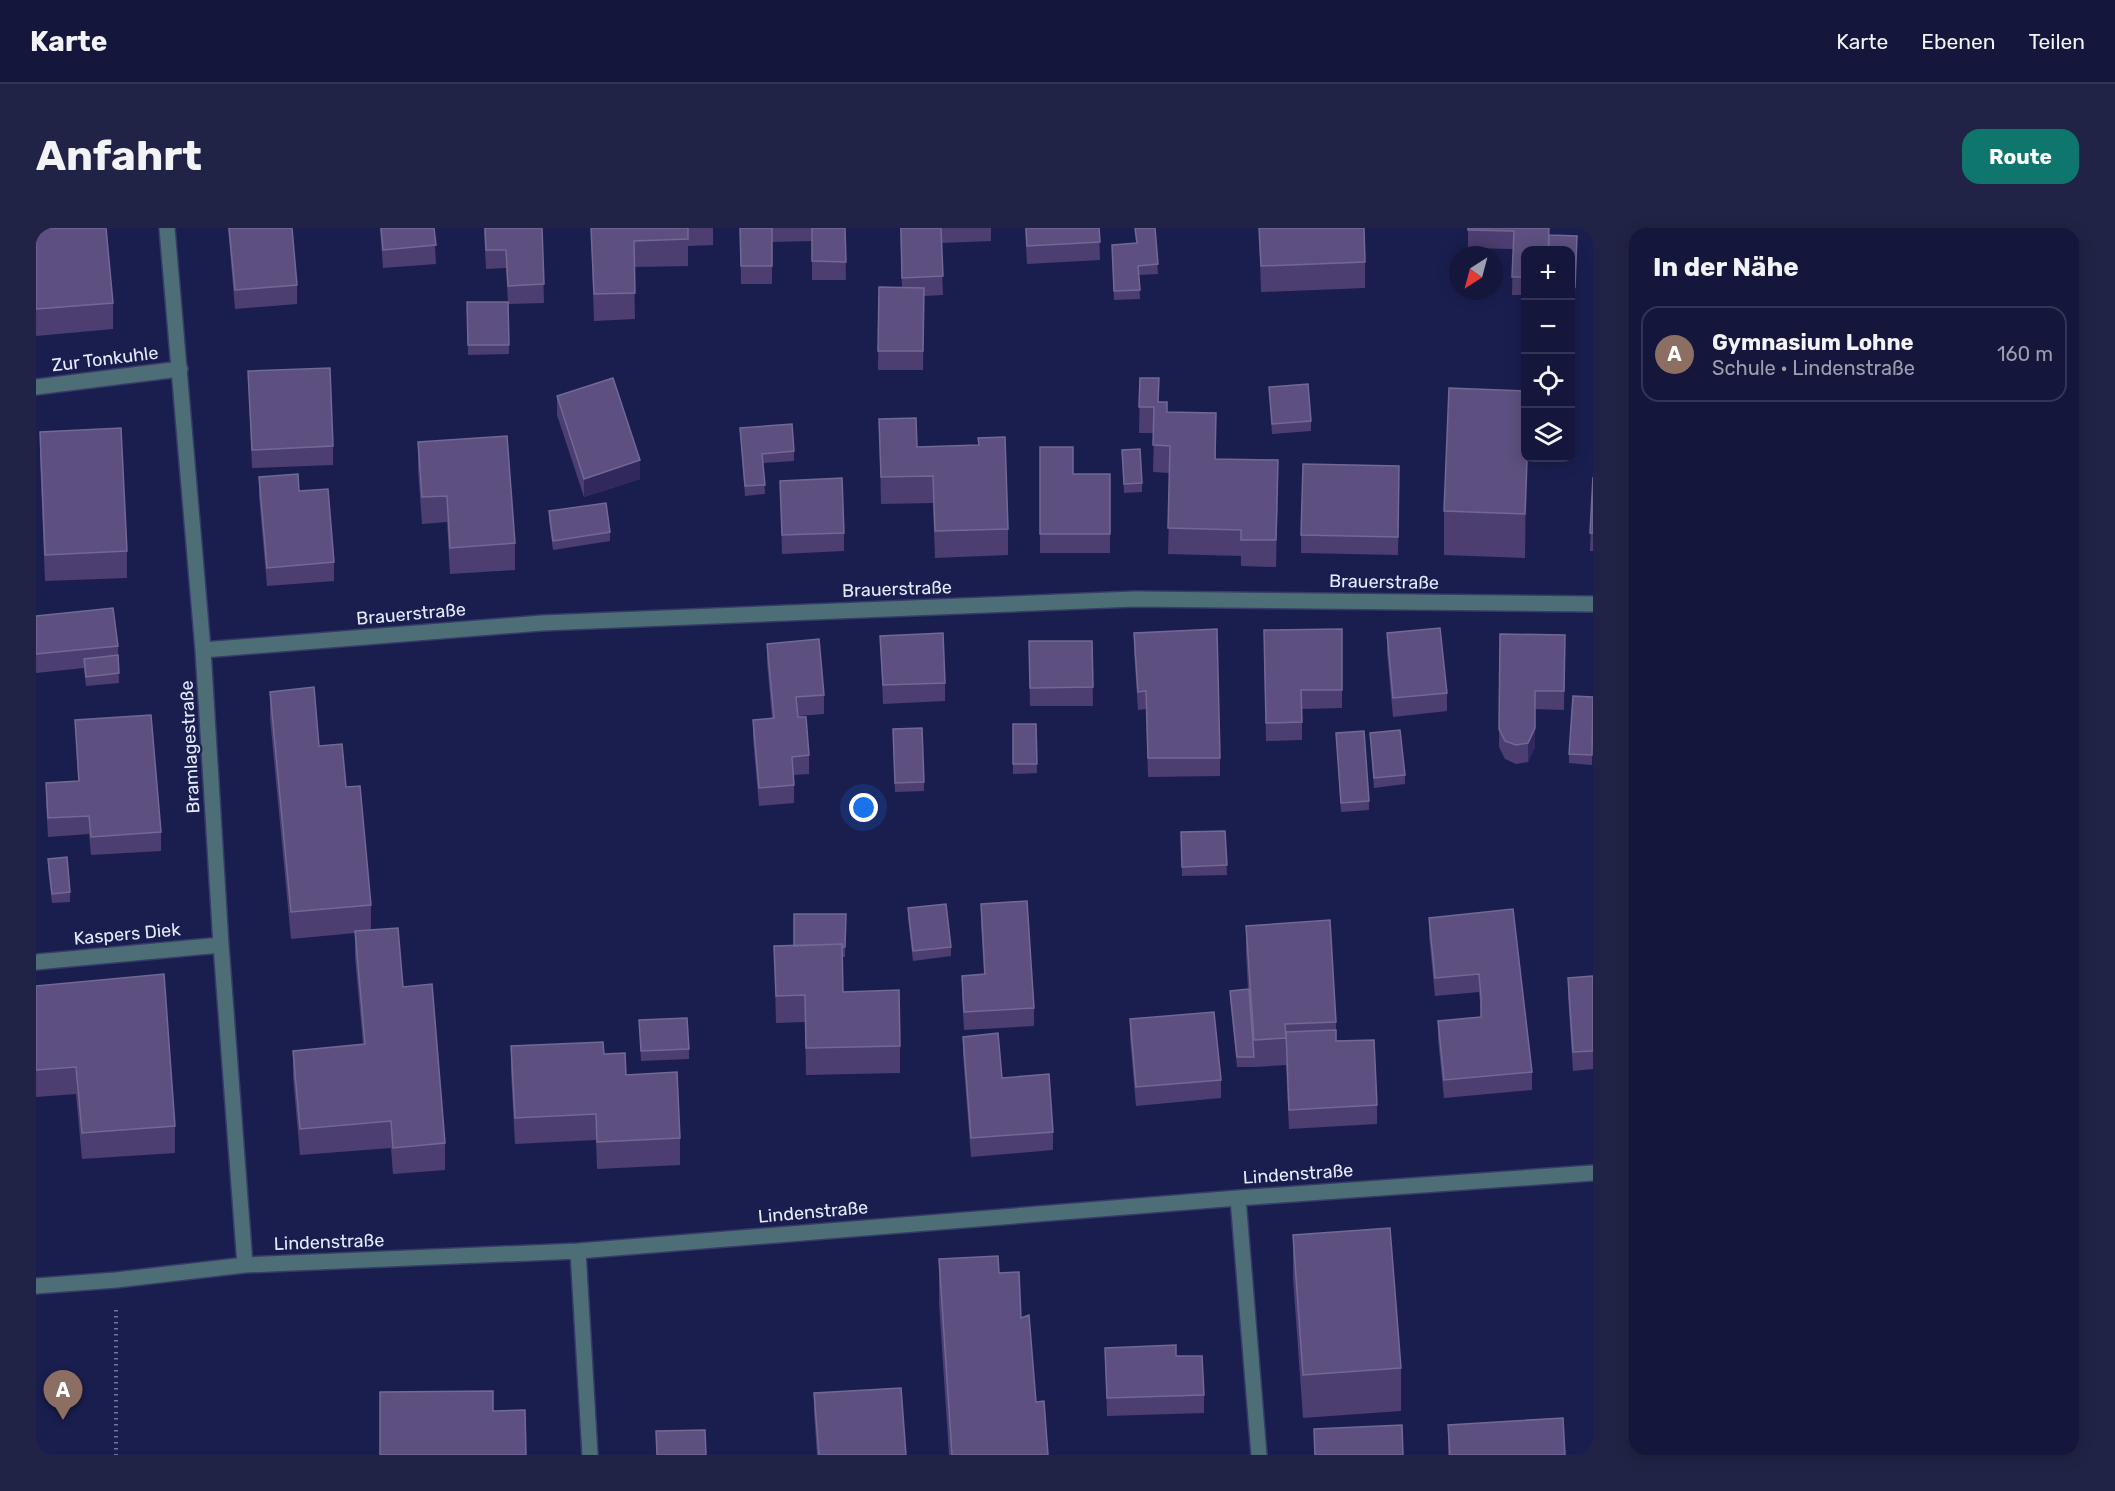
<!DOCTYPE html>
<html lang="de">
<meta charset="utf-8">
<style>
body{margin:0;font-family:Rubik,sans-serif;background:#212346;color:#f1f3f6}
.controls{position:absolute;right:18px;top:18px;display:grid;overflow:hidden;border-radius:12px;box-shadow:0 3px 15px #0003}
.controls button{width:54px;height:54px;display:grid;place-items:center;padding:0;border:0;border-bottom:2px solid #333555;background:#14163b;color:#f1f3f6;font:30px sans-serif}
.compass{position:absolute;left:1413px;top:18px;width:54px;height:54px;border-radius:50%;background:#14163b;box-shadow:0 3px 15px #0003;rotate:216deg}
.you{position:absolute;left:828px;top:580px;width:21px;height:21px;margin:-15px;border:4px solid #fff;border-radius:50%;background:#1a73e8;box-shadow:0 0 0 9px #1a73e833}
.badge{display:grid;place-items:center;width:39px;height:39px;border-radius:50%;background:#0f766e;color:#fff;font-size:20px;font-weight:700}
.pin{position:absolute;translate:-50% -50px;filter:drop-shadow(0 2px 3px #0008)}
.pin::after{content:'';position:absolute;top:32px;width:21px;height:18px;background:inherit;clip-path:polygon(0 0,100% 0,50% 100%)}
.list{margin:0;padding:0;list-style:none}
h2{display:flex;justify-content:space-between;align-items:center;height:78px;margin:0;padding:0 24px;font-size:26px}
h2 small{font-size:20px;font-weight:400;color:#9d9faf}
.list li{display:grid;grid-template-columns:39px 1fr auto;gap:18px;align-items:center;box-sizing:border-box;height:96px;margin:0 12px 12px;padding:0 12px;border:2px solid #333555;border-radius:18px}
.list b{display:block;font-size:22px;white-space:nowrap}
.list p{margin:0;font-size:20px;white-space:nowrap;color:#9d9faf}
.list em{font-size:20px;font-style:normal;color:#9d9faf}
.icon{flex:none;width:33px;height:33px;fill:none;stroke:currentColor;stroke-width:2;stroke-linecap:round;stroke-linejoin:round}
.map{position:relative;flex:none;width:1557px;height:1227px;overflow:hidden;border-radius:18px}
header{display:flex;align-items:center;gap:36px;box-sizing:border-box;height:84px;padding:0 30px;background:#14163b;border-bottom:2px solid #333555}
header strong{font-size:28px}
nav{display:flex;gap:33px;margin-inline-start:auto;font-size:21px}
.intro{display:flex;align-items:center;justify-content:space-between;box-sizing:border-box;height:144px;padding:0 36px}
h1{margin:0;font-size:42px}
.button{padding:15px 27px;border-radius:18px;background:#0f766e;color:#fff;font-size:21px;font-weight:700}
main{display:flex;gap:36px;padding:0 36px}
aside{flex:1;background:#14163b;border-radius:18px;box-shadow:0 3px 15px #0003}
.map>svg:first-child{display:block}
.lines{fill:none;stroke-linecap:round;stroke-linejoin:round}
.minor-casing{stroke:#373b68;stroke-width:18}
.path{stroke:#707499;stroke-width:4;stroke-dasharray:1.5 4.5;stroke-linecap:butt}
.minor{stroke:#4d6e76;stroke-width:15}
.wall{fill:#4d3e71}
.shaded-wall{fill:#31295d}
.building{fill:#5d5080;stroke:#726894;stroke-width:1.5}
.labels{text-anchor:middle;stroke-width:4.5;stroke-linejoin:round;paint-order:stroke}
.street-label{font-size:18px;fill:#e6eafe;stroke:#1a1e4f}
</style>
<header>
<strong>Karte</strong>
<nav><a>Karte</a><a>Ebenen</a><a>Teilen</a></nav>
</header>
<div class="intro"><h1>Anfahrt</h1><a class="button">Route</a></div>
<main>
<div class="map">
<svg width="1557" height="1227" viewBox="0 0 1557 1227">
<rect width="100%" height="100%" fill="#1a1e4f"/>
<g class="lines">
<g class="minor-casing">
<path id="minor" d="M 131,0 L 167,422 L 185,717 L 209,1037
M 0,159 L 144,141
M 167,422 L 506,395 L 1099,371 L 1557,376
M 0,734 L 185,717
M 1202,970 L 1223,1227
M 542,1023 L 554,1227
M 0,1058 L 80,1052 L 209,1037 L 542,1023 L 1202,970 L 1557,945"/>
</g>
<path class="path" d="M 80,1082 L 80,1227"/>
<use href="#minor" class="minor"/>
</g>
<path class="wall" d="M 0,0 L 77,75 L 77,101 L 0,108 Z
M 192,0 L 256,0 L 261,57 L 261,76 L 199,81 Z
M 344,0 L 398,0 L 400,36 L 347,40 Z
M 448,0 L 506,0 L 508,75 L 472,76 L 473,126 L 432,127 L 431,74 L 472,74 L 470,40 L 450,41 Z
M 555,0 L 677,0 L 677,17 L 652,18 L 652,38 L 598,39 L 599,91 L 558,93 Z
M 704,0 L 809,0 L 810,52 L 776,52 L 776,13 L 736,14 L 736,56 L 705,56 Z
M 864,0 L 955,0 L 955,13 L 905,15 L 907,67 L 888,68 L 887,142 L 842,142 L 843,59 L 866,60 Z
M 989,0 L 1063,0 L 1064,32 L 991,36 Z
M 1099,0 L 1119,0 L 1122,46 L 1103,47 L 1104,71 L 1078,72 L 1076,17 L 1100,15 Z
M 1223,0 L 1329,34 L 1329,60 L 1225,64 Z
M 1432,0 L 1513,0 L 1513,7 L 1541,8 L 1539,69 L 1534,69 L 1534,22 L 1490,22 L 1490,67 L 1476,67 L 1477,21 L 1432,20 Z
M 212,143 L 297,218 L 297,237 L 216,240 Z
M 1104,150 L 1131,184 L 1180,185 L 1180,231 L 1242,259 L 1240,339 L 1205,338 L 1205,328 L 1132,326 L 1134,245 L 1117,244 L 1118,205 L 1103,205 Z
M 1233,159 L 1275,193 L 1275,203 L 1236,206 Z
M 1490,163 L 1489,330 L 1408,327 L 1408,283 Z
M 521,168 L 604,251 L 548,269 L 521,187 Z
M 843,191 L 881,219 L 942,217 L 942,210 L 972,301 L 972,327 L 899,330 L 897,275 L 845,276 Z
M 704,200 L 758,223 L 758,233 L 727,235 L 729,266 L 709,268 Z
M 4,204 L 91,323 L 91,350 L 9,353 L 4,230 Z
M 382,214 L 479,315 L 479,342 L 414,346 L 411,294 L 386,296 L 382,241 Z
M 1004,219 L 1037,246 L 1074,246 L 1074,325 L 1004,325 Z
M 1086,222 L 1106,255 L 1106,264 L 1088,265 Z
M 223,249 L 298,334 L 298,353 L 231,358 L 223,268 Z
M 1557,249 L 1557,323 L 1554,323 Z
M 744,253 L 808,305 L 808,323 L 746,326 Z
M 1363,256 L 1362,327 L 1265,325 L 1265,307 Z
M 513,283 L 574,304 L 574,313 L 517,322 L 513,292 Z
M 0,388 L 82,418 L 83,455 L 50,458 L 48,440 L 0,445 Z
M 1098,405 L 1184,530 L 1184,548 L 1112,549 L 1110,481 L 1102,482 L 1098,423 Z
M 1351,405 L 1411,465 L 1411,483 L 1357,489 L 1351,424 Z
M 1464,406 L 1529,407 L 1528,482 L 1499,481 L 1499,519 L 1492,534 L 1480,536 L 1469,531 L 1463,519 Z
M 844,408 L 909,455 L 909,473 L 847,476 Z
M 993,413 L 1056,413 L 1057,478 L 994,478 Z
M 731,416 L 788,467 L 788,486 L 762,488 L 773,527 L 773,546 L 758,547 L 758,575 L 723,578 L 717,510 L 717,492 L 736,490 L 731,434 Z
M 1228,421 L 1306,462 L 1306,480 L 1266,481 L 1266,512 L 1230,513 Z
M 234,464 L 283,518 L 335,677 L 335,702 L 367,759 L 409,915 L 409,942 L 357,946 L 355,920 L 264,927 L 257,849 L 257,823 L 327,816 L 319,730 L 319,705 L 255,711 L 234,490 Z
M 1557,469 L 1556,537 L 1533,535 L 1533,526 Z
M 39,492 L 125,604 L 125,623 L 55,627 L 53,606 L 12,609 L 10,574 L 10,555 L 42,553 Z
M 977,496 L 1000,496 L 1001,545 L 977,546 Z
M 1300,505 L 1333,573 L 1333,582 L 1305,584 Z
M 1334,505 L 1369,547 L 1369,556 L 1338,560 Z
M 857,510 L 888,554 L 888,563 L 859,564 Z
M 1189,603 L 1191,647 L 1146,648 L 1145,604 Z
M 12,631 L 34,664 L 34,674 L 16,675 L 12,641 Z
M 945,676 L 998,780 L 998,798 L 928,802 L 926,766 L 926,748 L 948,747 L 945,694 Z
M 872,680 L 915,719 L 915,728 L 877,733 L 872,690 Z
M 1477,681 L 1496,844 L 1496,862 L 1408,870 L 1402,811 L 1402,793 L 1445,789 L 1445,785 L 1443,764 L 1399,768 L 1393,708 L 1393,690 Z
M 810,686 L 809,729 L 806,729 L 807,764 L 864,818 L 864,845 L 770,847 L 769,794 L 740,795 L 738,718 L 758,718 Z
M 1210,698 L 1300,794 L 1300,813 L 1341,877 L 1341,896 L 1253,901 L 1250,837 L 1218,839 L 1201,839 L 1194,772 L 1194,763 L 1212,761 L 1210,724 Z
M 1557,748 L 1557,841 L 1537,843 L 1532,768 L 1532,750 Z
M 0,758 L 139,898 L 139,925 L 46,931 L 40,866 L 0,869 Z
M 1094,791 L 1185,852 L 1185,870 L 1100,878 L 1094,810 Z
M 603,792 L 653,821 L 653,831 L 605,833 Z
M 927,809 L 1017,904 L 1017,922 L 935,929 L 927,827 Z
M 475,818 L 568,826 L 590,847 L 644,910 L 644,937 L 561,941 L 560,912 L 479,916 L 475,845 Z
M 1257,1007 L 1365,1140 L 1365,1183 L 1267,1190 L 1257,1050 Z
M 903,1031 L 963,1045 L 1000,1174 L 1012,1227 L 913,1227 L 903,1075 Z
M 1069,1120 L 1140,1128 L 1168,1167 L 1168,1185 L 1071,1188 Z
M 778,1165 L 870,1227 L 781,1227 L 778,1184 Z
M 1412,1197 L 1529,1227 L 1412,1227 Z"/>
<path class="shaded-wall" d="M 1491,230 L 1492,230 L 1489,330 L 1489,286 Z
M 604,232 L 604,251 L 548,269 L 548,251 Z
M 1242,232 L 1242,259 L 1240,339 L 1240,312 Z
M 1499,463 L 1499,519 L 1492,534 L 1492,515 Z"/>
<path class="building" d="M 0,0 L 70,0 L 77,75 L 0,81 Z
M 193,0 L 256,0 L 261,57 L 199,62 Z
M 345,0 L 398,0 L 400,17 L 347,22 Z
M 449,0 L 506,0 L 508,56 L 472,58 L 470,22 L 450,22 Z
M 555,0 L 652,0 L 652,11 L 598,13 L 599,65 L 558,66 Z
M 704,0 L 736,0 L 736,38 L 705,38 Z
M 776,0 L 809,0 L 810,34 L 776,33 Z
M 865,0 L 905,0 L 907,48 L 866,50 Z
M 990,0 L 1063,0 L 1064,14 L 991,18 Z
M 1099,0 L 1119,0 L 1122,36 L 1102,38 L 1104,62 L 1078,63 L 1076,17 L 1101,15 Z
M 1223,0 L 1328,0 L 1329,34 L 1225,38 Z
M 1432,0 L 1513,0 L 1512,22 L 1490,22 L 1490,49 L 1476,49 L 1478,3 L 1432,2 Z
M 1513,7 L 1541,8 L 1539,59 L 1534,59 L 1534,22 L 1513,22 Z
M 843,59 L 888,60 L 887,123 L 842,123 Z
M 431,74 L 472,74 L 473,117 L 432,117 Z
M 294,140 L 297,218 L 216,222 L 212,143 Z
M 577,150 L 604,232 L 548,251 L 521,168 Z
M 1104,150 L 1123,150 L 1122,174 L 1131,174 L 1131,184 L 1180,185 L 1179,231 L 1242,232 L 1240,312 L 1205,312 L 1205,302 L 1132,300 L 1134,218 L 1117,217 L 1118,179 L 1103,179 Z
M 1272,156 L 1275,193 L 1236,196 L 1233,159 Z
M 1413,160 L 1490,163 L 1490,230 L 1491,230 L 1489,286 L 1408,283 Z
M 880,190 L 881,219 L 943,217 L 942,210 L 969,209 L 972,301 L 899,303 L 897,248 L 845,249 L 843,191 Z
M 756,196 L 758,223 L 726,226 L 729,257 L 709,258 L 704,200 Z
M 85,200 L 91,323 L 9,327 L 4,204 Z
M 471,208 L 479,315 L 414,320 L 411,268 L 386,269 L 382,214 Z
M 1004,219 L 1037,219 L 1037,246 L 1074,246 L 1074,306 L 1004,306 Z
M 1104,221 L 1106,255 L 1088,256 L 1086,222 Z
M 1267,236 L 1363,238 L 1362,309 L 1265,307 Z
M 262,246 L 263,263 L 292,261 L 298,334 L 231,340 L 223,249 Z
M 1557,249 L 1557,305 L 1554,305 Z
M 806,250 L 808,305 L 746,307 L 744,253 Z
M 570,275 L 574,304 L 517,313 L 513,283 Z
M 77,380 L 82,418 L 0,426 L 0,388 Z
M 1404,400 L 1411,465 L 1357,470 L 1351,405 Z
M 1181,401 L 1184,530 L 1112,530 L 1110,463 L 1102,464 L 1098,405 Z
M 1306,401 L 1306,462 L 1265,462 L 1266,494 L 1230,495 L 1228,402 Z
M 907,405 L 909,455 L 847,457 L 844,408 Z
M 1464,406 L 1529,407 L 1528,463 L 1499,463 L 1499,500 L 1492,515 L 1480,517 L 1469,513 L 1463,501 Z
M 783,411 L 788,467 L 760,469 L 762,489 L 770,489 L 773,527 L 756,529 L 758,557 L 723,560 L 717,492 L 738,490 L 731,416 Z
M 993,413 L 1056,413 L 1057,459 L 994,460 Z
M 82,427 L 83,445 L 50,449 L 48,431 Z
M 278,459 L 283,518 L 306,516 L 310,559 L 324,558 L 335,677 L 255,684 L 234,464 Z
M 1537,468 L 1557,469 L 1556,527 L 1533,526 Z
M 115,487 L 125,604 L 55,609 L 53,588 L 12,590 L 10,555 L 43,553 L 39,492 Z
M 977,496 L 1000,496 L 1001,536 L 977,536 Z
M 886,500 L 888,554 L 859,555 L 857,501 Z
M 1364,502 L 1369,547 L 1338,550 L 1334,505 Z
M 1328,503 L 1333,573 L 1305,575 L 1300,505 Z
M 1189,603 L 1191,637 L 1146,639 L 1145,604 Z
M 31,629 L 34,664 L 16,666 L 12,631 Z
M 991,673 L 998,780 L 928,784 L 926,748 L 949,746 L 945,676 Z
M 910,676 L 915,719 L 877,723 L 872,680 Z
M 1477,681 L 1496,844 L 1408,852 L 1402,793 L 1445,789 L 1445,770 L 1443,746 L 1399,750 L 1393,690 Z
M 758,686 L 810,686 L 809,719 L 806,719 L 806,716 L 758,718 Z
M 1294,692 L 1300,794 L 1249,796 L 1250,810 L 1218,812 L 1210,698 Z
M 362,700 L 367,759 L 396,756 L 409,915 L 357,920 L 355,893 L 264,901 L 257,823 L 329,816 L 319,703 Z
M 806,716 L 807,764 L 863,762 L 864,818 L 770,820 L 769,767 L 740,768 L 738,718 Z
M 128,746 L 139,898 L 46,905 L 40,839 L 0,842 L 0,758 Z
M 1557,748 L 1557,823 L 1537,824 L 1532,750 Z
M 1213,761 L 1218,829 L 1201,829 L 1194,763 Z
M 1178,784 L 1185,852 L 1100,859 L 1094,791 Z
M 651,790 L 653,821 L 605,823 L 603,792 Z
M 1300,802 L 1300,813 L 1338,812 L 1341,877 L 1253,882 L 1250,804 Z
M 962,805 L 966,850 L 1013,846 L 1017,904 L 935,910 L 927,809 Z
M 567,814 L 568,826 L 589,825 L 590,847 L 641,844 L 644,910 L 561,914 L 560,886 L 479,890 L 475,818 Z
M 1354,1000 L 1365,1140 L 1267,1147 L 1257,1007 Z
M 962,1028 L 963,1045 L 983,1044 L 985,1090 L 993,1087 L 1000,1174 L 1008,1173 L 1012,1227 L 916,1227 L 903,1031 Z
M 1140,1117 L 1140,1128 L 1166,1128 L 1168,1167 L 1071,1170 L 1069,1120 Z
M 865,1160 L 870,1227 L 783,1227 L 778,1165 Z
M 457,1163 L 457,1183 L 489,1182 L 490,1227 L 344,1227 L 344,1164 Z
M 1527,1190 L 1529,1227 L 1414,1227 L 1412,1197 Z
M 1366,1197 L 1367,1227 L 1279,1227 L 1278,1201 Z
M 669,1202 L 670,1227 L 621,1227 L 620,1203 Z"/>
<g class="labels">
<g class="street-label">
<text transform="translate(69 131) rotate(-7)" y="6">Zur Tonkuhle</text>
<text transform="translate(1348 354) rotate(1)" y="6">Brauerstraße</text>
<text transform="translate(861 361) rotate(-2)" y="6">Brauerstraße</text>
<text transform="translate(375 386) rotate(-5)" y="6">Brauerstraße</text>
<text transform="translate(154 519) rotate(-93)" y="6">Bramlagestraße</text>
<text transform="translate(91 706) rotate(-5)" y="6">Kaspers Diek</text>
<text transform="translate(1262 946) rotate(-4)" y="6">Lindenstraße</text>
<text transform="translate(777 984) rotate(-5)" y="6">Lindenstraße</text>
<text transform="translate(293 1014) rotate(-2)" y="6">Lindenstraße</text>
</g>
</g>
</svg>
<div class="controls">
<button>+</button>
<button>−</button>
<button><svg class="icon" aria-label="locate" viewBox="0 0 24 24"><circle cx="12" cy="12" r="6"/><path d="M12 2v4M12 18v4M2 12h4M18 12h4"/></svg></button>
<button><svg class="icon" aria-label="layers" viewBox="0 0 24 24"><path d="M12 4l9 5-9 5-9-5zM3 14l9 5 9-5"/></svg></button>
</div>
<svg class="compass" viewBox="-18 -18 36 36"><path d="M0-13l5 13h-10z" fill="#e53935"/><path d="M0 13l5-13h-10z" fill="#9d9faf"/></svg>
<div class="you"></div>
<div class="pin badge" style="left:27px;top:1192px;background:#8d6e63">A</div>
</div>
<aside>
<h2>In der Nähe<small></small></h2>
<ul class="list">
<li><span class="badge" style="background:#8d6e63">A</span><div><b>Gymnasium Lohne</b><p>Schule · Lindenstraße</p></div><em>160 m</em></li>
</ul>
</aside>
</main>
